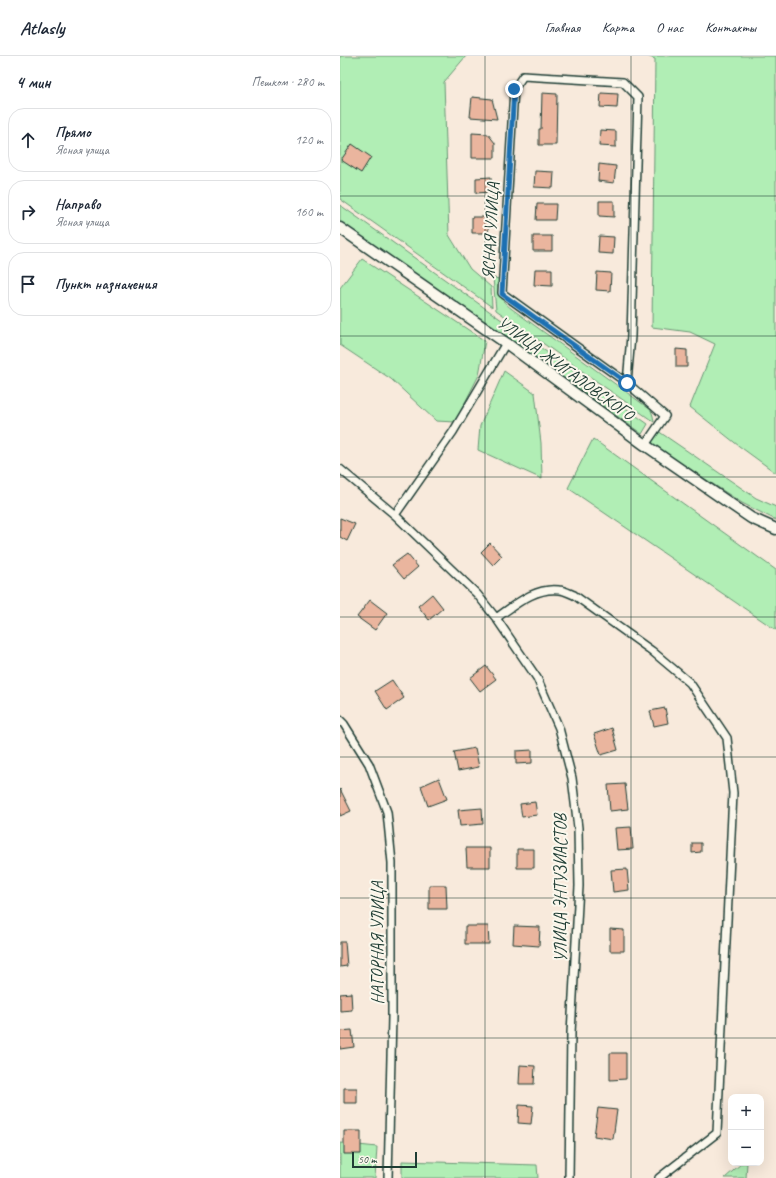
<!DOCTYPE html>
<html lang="ru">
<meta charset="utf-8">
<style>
body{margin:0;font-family:Caveat,sans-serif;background:#f2f2f3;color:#1f2937}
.controls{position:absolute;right:12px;bottom:12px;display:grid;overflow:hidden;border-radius:8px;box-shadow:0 4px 16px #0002}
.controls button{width:36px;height:36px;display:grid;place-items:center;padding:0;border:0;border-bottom:1px solid #e0e1e3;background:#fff;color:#1f2937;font:20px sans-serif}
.scale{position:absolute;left:12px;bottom:10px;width:65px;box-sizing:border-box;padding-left:4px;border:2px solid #1f3d34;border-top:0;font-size:11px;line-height:14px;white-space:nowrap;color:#1f3d34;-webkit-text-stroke:3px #fbf7ec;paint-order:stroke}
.stop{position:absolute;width:12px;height:12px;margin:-9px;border:3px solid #1f6fb2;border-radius:50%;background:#fff}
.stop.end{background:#1f6fb2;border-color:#fff;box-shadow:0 1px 4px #0008}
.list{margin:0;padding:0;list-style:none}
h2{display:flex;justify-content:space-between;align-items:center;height:52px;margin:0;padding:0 16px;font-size:17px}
h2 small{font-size:13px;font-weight:400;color:#747a83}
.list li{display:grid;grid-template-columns:26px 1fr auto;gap:12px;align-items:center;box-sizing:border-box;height:64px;margin:0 8px 8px;padding:0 8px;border:1px solid #e0e1e3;border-radius:16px}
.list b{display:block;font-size:15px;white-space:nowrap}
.list p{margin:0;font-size:13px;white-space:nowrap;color:#747a83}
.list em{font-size:13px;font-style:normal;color:#747a83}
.icon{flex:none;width:22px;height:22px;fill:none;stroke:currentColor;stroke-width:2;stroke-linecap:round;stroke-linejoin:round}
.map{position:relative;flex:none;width:436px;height:1122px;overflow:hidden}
header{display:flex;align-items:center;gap:24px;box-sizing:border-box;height:56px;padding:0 20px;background:#fff;border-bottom:1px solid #e0e1e3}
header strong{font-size:19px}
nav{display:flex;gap:22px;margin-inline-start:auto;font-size:14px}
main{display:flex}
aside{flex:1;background:#fff}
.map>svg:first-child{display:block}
.green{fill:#b1eeb5;stroke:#689674}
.building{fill:#eab59e;stroke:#1f3d34}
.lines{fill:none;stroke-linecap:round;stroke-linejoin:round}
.street-casing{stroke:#1f3d34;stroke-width:10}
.secondary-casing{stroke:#1f3d34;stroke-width:13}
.street{stroke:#fbf7ec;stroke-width:7}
.secondary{stroke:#fbf7ec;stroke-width:10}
.route{stroke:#1f6fb2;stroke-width:5}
.grid{fill:none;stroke:#1f3d34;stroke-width:1;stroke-opacity:0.55}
.labels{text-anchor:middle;stroke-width:4;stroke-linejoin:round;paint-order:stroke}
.street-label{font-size:17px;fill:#1f3d34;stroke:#fbf7ec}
</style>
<header>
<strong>Atlasly</strong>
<nav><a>Главная</a><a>Карта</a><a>О нас</a><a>Контакты</a></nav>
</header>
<main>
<aside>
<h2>4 мин<small>Пешком · 280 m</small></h2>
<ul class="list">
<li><svg class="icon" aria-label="ahead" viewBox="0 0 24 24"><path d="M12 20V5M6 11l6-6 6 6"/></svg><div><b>Прямо</b><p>Ясная улица</p></div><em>120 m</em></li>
<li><svg class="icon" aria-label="right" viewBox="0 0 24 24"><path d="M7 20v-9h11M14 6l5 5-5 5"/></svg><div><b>Направо</b><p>Ясная улица</p></div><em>160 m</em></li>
<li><svg class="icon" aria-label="arrive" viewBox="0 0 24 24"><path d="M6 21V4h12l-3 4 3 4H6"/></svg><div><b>Пункт назначения</b></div></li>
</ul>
</aside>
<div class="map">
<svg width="436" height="1122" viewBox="0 0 436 1122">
<rect width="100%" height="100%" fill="#f8eadc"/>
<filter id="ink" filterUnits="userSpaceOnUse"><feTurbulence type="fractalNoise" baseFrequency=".025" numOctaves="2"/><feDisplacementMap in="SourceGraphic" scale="8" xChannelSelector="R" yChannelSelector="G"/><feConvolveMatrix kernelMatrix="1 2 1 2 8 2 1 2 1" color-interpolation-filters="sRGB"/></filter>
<g filter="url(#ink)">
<path class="green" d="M 0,0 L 126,0 L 104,26 L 109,179 L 130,213 L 151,231 L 152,251 L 0,143 Z
M 307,0 L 436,0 L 436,417 L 399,390 L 350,351 L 375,288 L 350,276 L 312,271 L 315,3 Z
M 0,149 L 308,368 L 302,378 L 172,285 L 0,166 Z
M 22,203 L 145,285 L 139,319 L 115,366 L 96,365 L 51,323 L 0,289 L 0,232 Z
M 153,222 L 160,223 C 159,239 159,243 172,253 L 311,354 L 313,360 L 314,366 L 156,254 Z
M 164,315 L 195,337 L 201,387 L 202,423 L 138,394 L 140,370 Z
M 318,375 L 416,442 L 436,451 L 436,464 L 402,447 L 313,389 L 312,385 Z
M 253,383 L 436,514 L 436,574 L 228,432 Z
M 0,1087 L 37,1091 L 35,1122 L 0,1122 Z
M 62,1105 L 197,1109 L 198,1122 L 62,1122 Z
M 402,1107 L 407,1107 L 406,1122 L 385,1122 Z"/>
<path class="building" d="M 202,37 L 217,38 L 216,89 L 199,89 L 199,73 L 201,73 Z
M 261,37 L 278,38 L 277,52 L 260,51 Z
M 132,41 L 152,43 L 157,63 L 130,61 Z
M 260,74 L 276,75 L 276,91 L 259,90 Z
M 132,77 L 148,78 L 155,87 L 155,102 L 132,102 Z
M 12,88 L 31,101 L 21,117 L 1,104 Z
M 259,108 L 276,110 L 274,127 L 258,125 Z
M 195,115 L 214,116 L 213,132 L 194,131 Z
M 151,121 L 151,136 L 136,137 L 136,122 Z
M 259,145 L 274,145 L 274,161 L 259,160 Z
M 197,148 L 216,148 L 215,164 L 196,164 Z
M 132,161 L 149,161 L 148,177 L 132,177 Z
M 193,180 L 212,180 L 212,195 L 193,195 Z
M 259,180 L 274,181 L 273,198 L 258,197 Z
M 195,213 L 212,213 L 212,230 L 194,229 Z
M 257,216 L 271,217 L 270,235 L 256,234 Z
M 336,293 L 347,294 L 347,311 L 336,311 Z
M 0,462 L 15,468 L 7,485 L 0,481 Z
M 150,487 L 162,500 L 153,509 L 141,496 Z
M 67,498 L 78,511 L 64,523 L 52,509 Z
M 92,538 L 103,552 L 89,564 L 78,550 Z
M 30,544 L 47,557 L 35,574 L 17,561 Z
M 146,610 L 156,623 L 140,635 L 130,622 Z
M 52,624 L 64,642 L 47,654 L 35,635 Z
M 325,652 L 328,667 L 314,670 L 310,655 Z
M 272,672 L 278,694 L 261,699 L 254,678 Z
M 135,692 L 139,711 L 118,715 L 114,696 Z
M 192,694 L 192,707 L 176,708 L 176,695 Z
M 99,722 L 107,743 L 88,750 L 81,730 Z
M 285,728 L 288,753 L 270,755 L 268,729 Z
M 0,733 L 11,755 L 0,760 Z
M 195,746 L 197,759 L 182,761 L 180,748 Z
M 142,752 L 143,768 L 120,770 L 118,754 Z
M 291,771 L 293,793 L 277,794 L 275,772 Z
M 352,787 L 361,787 L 361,796 L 352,797 Z
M 126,792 L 150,792 L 150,811 L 127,811 Z
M 177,793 L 194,793 L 194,812 L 177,812 Z
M 287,813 L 289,834 L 273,836 L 271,814 Z
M 89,829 L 106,829 L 107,853 L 89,853 Z
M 125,870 L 148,870 L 149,888 L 125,888 Z
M 174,870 L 200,871 L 199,890 L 173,888 Z
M 270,873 L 284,874 L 284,895 L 270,895 Z
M 0,886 L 5,886 L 7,910 L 0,911 Z
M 11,937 L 12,954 L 0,955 L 0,938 Z
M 12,974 L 14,991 L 0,993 L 0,975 Z
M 270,997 L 286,997 L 286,1023 L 270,1024 Z
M 180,1009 L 195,1010 L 194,1028 L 179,1028 Z
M 4,1032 L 17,1032 L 17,1047 L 4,1047 Z
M 179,1049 L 193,1050 L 191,1068 L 178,1067 Z
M 258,1052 L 277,1054 L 273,1083 L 254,1080 Z
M 4,1075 L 21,1075 L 21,1098 L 4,1098 Z"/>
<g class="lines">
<g class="street-casing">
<path id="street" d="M 287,327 L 291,280 L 298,41 L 283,26 L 183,20 L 174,33 L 162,237 L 287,327 L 325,360 L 305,389
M 0,413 L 55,459 L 137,538 L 156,562 L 197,622 L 219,672 L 232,722 L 238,772 L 239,830 L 231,977 L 229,1122
M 55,459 L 113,376 L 166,287
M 156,562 C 175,549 195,531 219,534 C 224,534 229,537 234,539 L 312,595 L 350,627 L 387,682 L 393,737 L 377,1077 L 319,1122
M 0,664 L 4,668 L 29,708 L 47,756 L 52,807 L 52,961 L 48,1122"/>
</g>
<g class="secondary-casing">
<path id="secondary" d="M 0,172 L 166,287 L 305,389 L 411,462 L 436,473"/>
</g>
<use href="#street" class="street"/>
<use href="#secondary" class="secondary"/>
</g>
</g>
<g class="lines" filter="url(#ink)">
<path class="route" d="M 174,33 L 162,238 L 287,327"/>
</g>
<path class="grid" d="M 145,0 L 145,1122M 291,0 L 291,1122M 0,140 L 436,140M 0,280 L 436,280M 0,421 L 436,421M 0,561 L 436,561M 0,701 L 436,701M 0,842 L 436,842M 0,982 L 436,982"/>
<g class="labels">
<g class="street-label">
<text transform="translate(150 175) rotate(-87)" y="6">ЯСНАЯ УЛИЦА</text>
<text transform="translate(226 312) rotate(36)" y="6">УЛИЦА ЖИГАЛОВСКОГО</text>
<text transform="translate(220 832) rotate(-90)" y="6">УЛИЦА ЭНТУЗИАСТОВ</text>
<text transform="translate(37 887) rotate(-90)" y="6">НАГОРНАЯ УЛИЦА</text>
</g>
</g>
</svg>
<div class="controls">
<button>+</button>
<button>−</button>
</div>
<div class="scale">50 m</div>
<div class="stop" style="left:287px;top:327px"></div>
<div class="stop end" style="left:174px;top:33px"></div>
</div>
</main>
